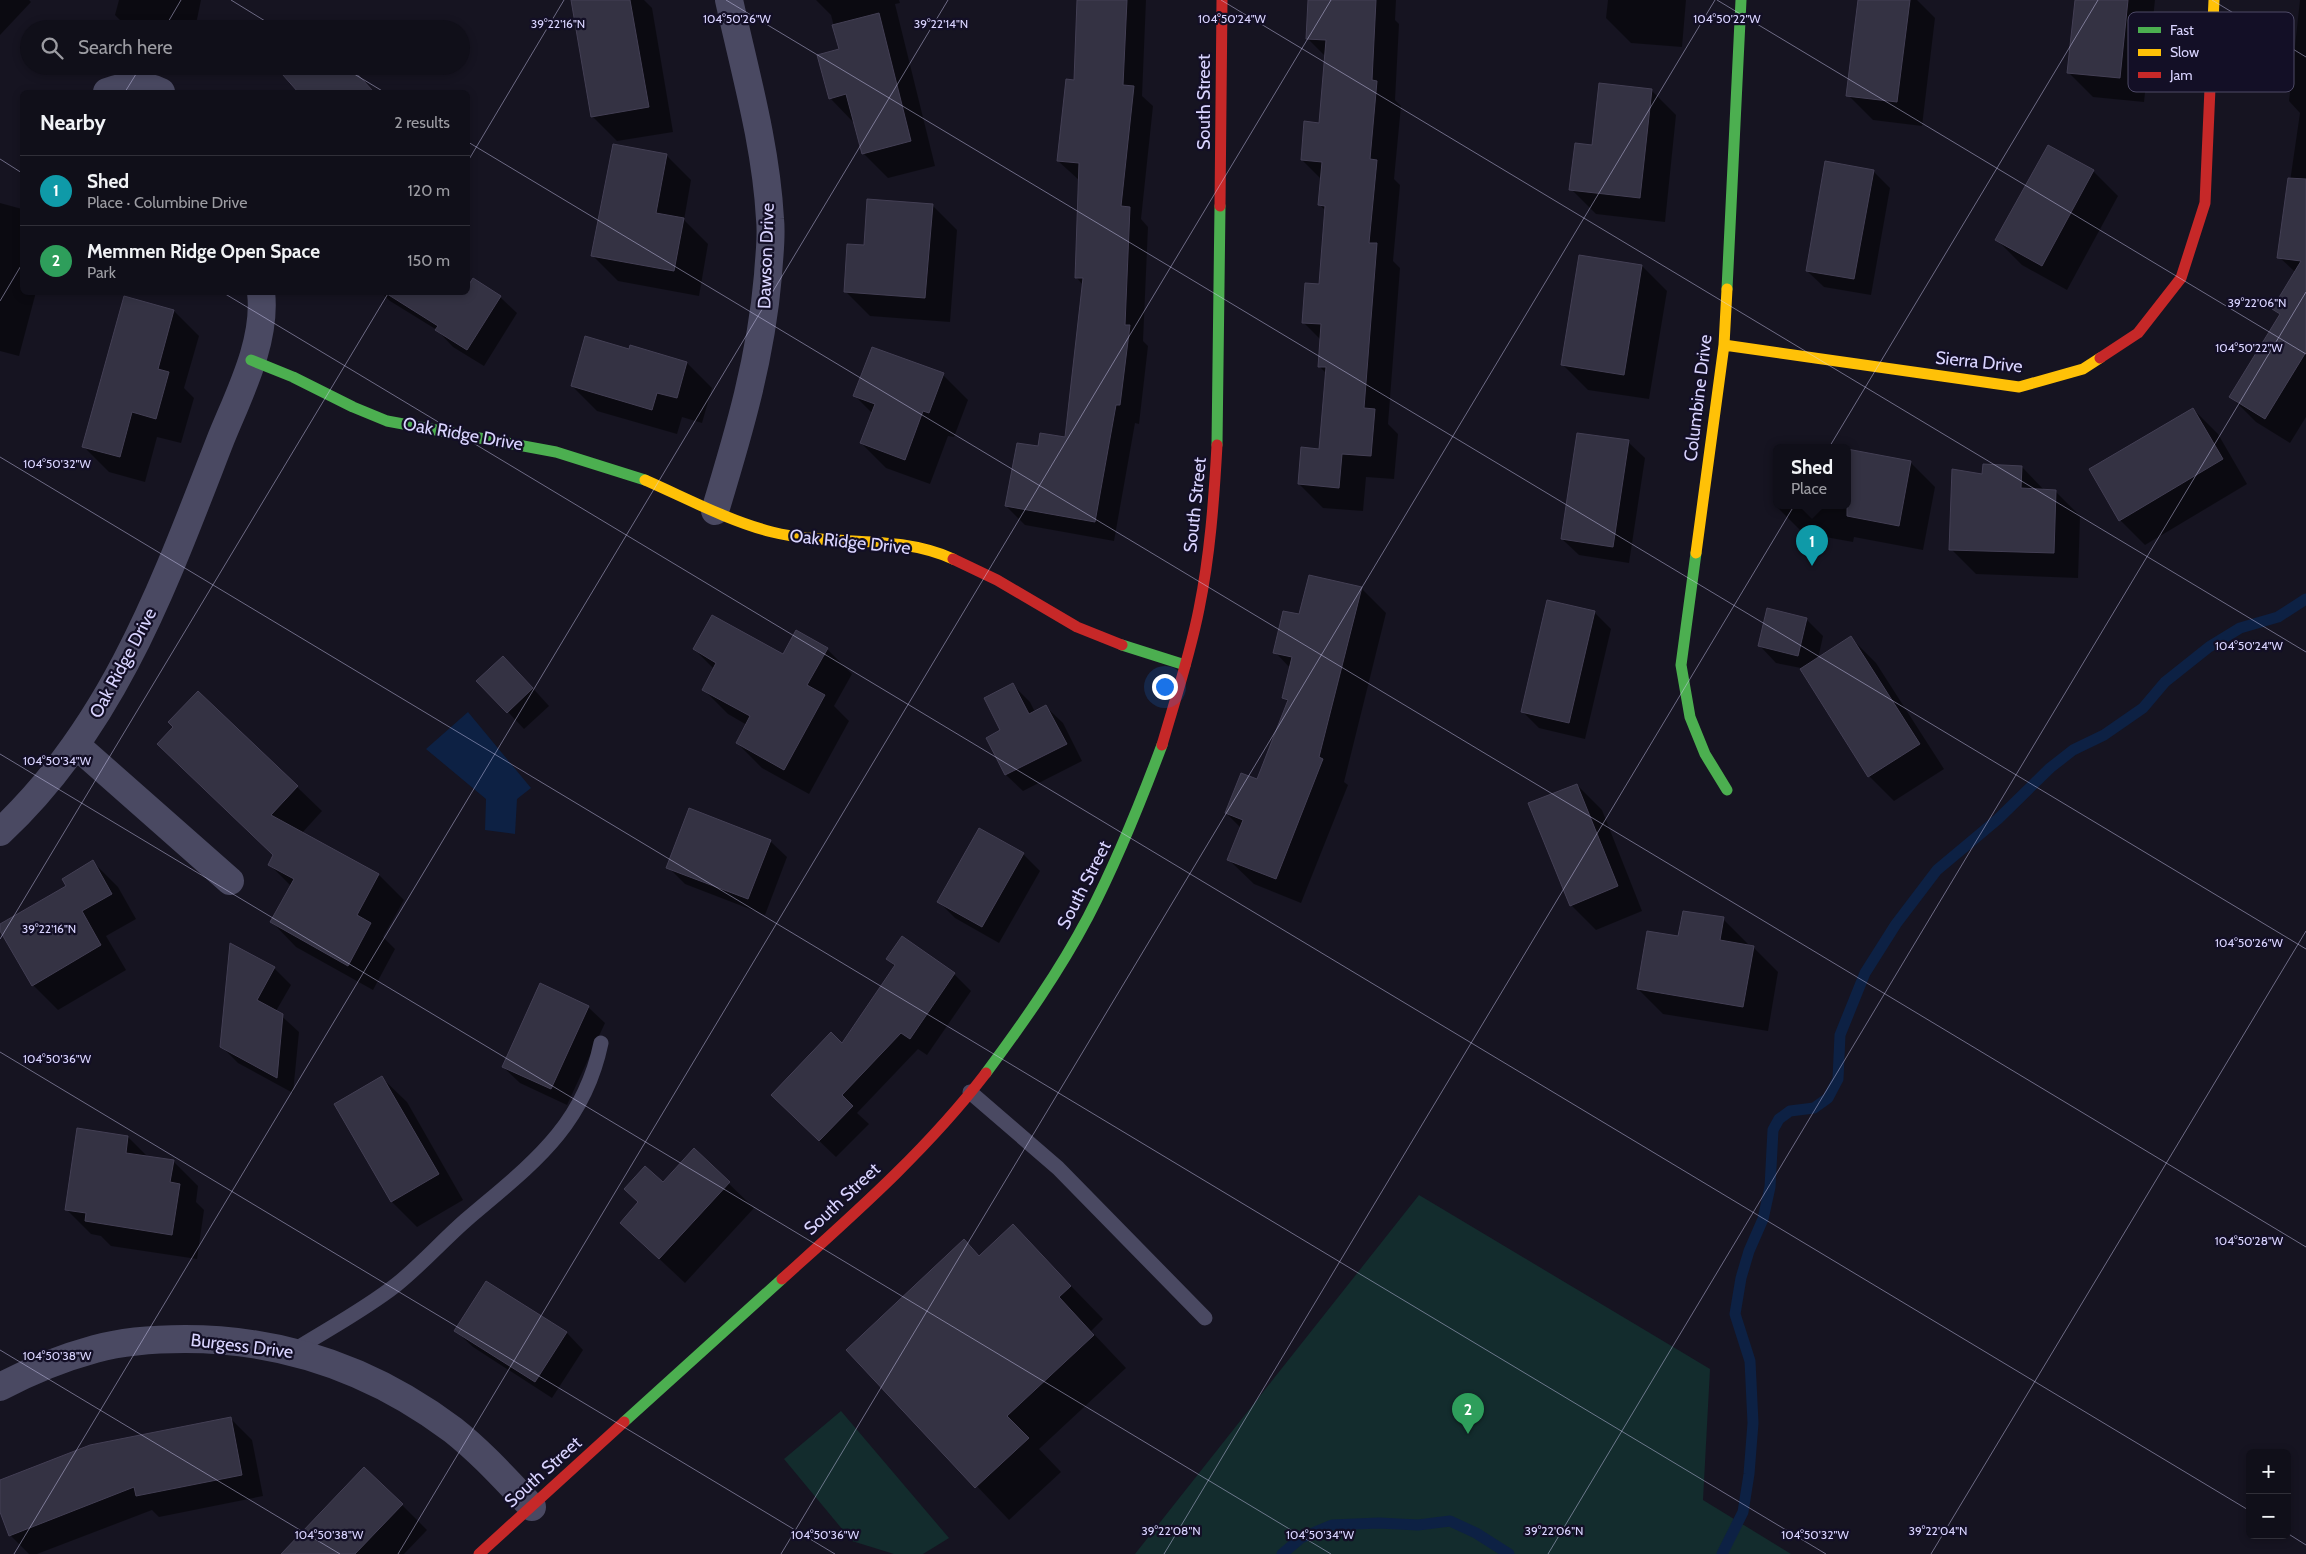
<!DOCTYPE html>
<meta charset="utf-8">
<style>
body{margin:0;font-family:Cabin,sans-serif;background:#1e1d26;color:#f1f3f6}
.controls{position:absolute;right:15px;bottom:15px;display:grid;overflow:hidden;border-radius:8px;box-shadow:0 2px 8px #0003}
.controls button{width:45px;height:45px;display:grid;place-items:center;padding:0;border:0;border-bottom:1px solid #302f38;background:#100f19;color:#f1f3f6;font:25px sans-serif}
.you{position:absolute;left:1164px;top:686px;width:18px;height:18px;margin:-12px;border:4px solid #fff;border-radius:50%;background:#1a73e8;box-shadow:0 0 0 8px #1a73e833}
.badge{display:grid;place-items:center;width:32px;height:32px;border-radius:50%;background:#db2777;color:#fff;font-size:16px;font-weight:700}
.pin{position:absolute;translate:-50% -41px;filter:drop-shadow(0 1px 2px #0008)}
.pin::after{content:'';position:absolute;top:26px;width:18px;height:15px;background:inherit;clip-path:polygon(0 0,100% 0,50% 100%)}
.popup{position:absolute;left:1773px;top:444px;width:78px;height:65px;box-sizing:border-box;display:grid;place-content:center;border-radius:8px;background:#100f19;filter:drop-shadow(0 1px 4px #0005);font-size:16px;white-space:nowrap;color:#9c9ca2}
.popup b{font-size:19px;color:#f1f3f6}
.popup::after{content:'';position:absolute;left:50%;top:100%;margin-left:-10px;border:10px solid transparent;border-top-color:#100f19}
.list{margin:0;padding:0;list-style:none}
h2{display:flex;justify-content:space-between;align-items:center;height:65px;margin:0;padding:0 20px;font-size:21px}
h2 small{font-size:16px;font-weight:400;color:#9c9ca2}
.list li{display:grid;grid-template-columns:32px 1fr auto;gap:15px;align-items:center;box-sizing:border-box;height:70px;padding:0 20px;border-top:1px solid #302f38}
.list b{display:block;font-size:19px;white-space:nowrap}
.list p{margin:0;font-size:16px;white-space:nowrap;color:#9c9ca2}
.list em{font-size:16px;font-style:normal;color:#9c9ca2}
.icon{flex:none;width:28px;height:28px;fill:none;stroke:currentColor;stroke-width:2;stroke-linecap:round;stroke-linejoin:round}
.map{position:relative;flex:none;width:2306px;height:1554px;overflow:hidden}
.search{position:absolute;background:#100f19;box-shadow:0 2px 8px #0003;left:20px;top:20px;width:450px;height:55px;display:flex;align-items:center;gap:12px;box-sizing:border-box;padding:0 18px;border-radius:28px;color:#9c9ca2;font-size:19px}
.panel{position:absolute;background:#100f19;box-shadow:0 2px 8px #0003;left:20px;top:90px;width:450px;height:205px;border-radius:8px}
.map>svg:first-child{display:block}
.green{fill:#132c2d}
.water{fill:#0d2144}
.shadow{fill:#0007}
.lines{fill:none;stroke-linecap:round;stroke-linejoin:round}
.stream{stroke:#0d2144;stroke-width:11}
.building{fill:#343243;stroke:#433f54}
.lane{stroke:#4a4962;stroke-width:15}
.street{stroke:#4a4962;stroke-width:28}
.fast{stroke:#4caf50;stroke-width:11}
.slow{stroke:#ffc107;stroke-width:11}
.jam{stroke:#c62828;stroke-width:11}
.ticks{fill:none;stroke:#d9d4ff;stroke-width:1;stroke-opacity:0.45}
.labels{text-anchor:middle;stroke-width:4.5;stroke-linejoin:round;paint-order:stroke}
.street-label{font-size:18px;fill:#d9d4ff;stroke:#130f26}
.key{fill:#130f26;stroke:#4e4a67;stroke-width:1}
.key-label{font-size:14px;fill:#d9d4ff}
.ticks-label{font-size:12px;text-anchor:middle;fill:#d9d4ff;stroke:#130f26;stroke-width:4.5;stroke-linejoin:round;paint-order:stroke}
</style>
<div class="map">
<svg width="2306" height="1554" viewBox="0 0 2306 1554">
<rect width="100%" height="100%" fill="#161421"/>
<path class="green" d="M 1419,1195 L 1710,1369 L 1703,1500 L 1791,1554 L 1135,1554 Z
M 841,1411 L 949,1538 L 923,1554 L 894,1554 L 852,1541 L 784,1459 Z"/>
<path class="water" d="M 468,712 L 531,788 L 517,799 L 515,834 L 485,830 L 486,799 L 426,749 Z"/>
<path class="shadow" d="M 0,0 L 29,0 L 31,2 L 0,35 Z
M 119,0 L 201,0 L 195,29 L 129,29 L 115,15 Z
M 572,0 L 644,0 L 652,8 L 673,132 L 617,141 L 592,116 Z
M 816,0 L 899,0 L 900,3 L 895,4 L 935,166 L 888,178 L 863,153 L 855,124 L 830,98 L 840,50 L 831,15 Z
M 1078,0 L 1146,0 L 1142,96 L 1153,106 L 1141,219 L 1148,227 L 1143,341 L 1148,346 L 1139,424 L 1135,423 L 1114,541 L 1025,525 L 1006,506 L 1039,448 L 1066,439 L 1083,285 L 1076,277 L 1079,180 L 1058,161 L 1075,81 Z
M 1309,0 L 1396,0 L 1395,20 L 1399,24 L 1395,100 L 1401,106 L 1394,179 L 1400,185 L 1393,261 L 1400,268 L 1388,424 L 1398,434 L 1394,479 L 1366,477 L 1363,511 L 1323,508 L 1299,484 L 1320,450 L 1326,373 L 1319,366 L 1321,340 L 1303,322 L 1320,285 L 1326,211 L 1319,204 L 1322,180 L 1302,160 L 1320,124 L 1326,57 L 1308,39 Z
M 1608,0 L 1686,0 L 1682,47 L 1631,43 L 1606,18 Z
M 1859,0 L 1917,0 L 1935,18 L 1922,126 L 1873,120 L 1848,95 Z
M 2074,0 L 2155,0 L 2144,102 L 2093,97 L 2068,72 L 2076,2 Z
M 2300,0 L 2306,0 L 2306,282 L 2279,257 L 2300,113 L 2289,101 Z
M 276,66 L 351,66 L 375,92 L 300,92 Z
M 1651,90 L 1676,115 L 1665,222 L 1596,214 L 1571,189 L 1593,146 Z
M 666,155 L 691,180 L 684,220 L 708,244 L 699,296 L 618,281 L 593,256 Z
M 1873,171 L 1890,188 L 1871,295 L 1824,287 L 1807,271 Z
M 2093,171 L 2118,196 L 2067,290 L 2022,265 L 1997,240 Z
M 0,203 L 22,209 L 22,292 L 36,292 L 19,356 L 0,351 Z
M 932,205 L 957,230 L 950,322 L 870,316 L 845,291 L 865,246 Z
M 1642,266 L 1667,291 L 1649,399 L 1588,390 L 1563,365 Z
M 473,280 L 500,297 L 517,313 L 484,366 L 453,347 L 437,330 L 390,301 L 381,292 L 468,292 L 468,288 Z
M 2306,298 L 2306,417 L 2290,443 L 2256,422 L 2231,397 L 2281,316 L 2274,309 Z
M 174,311 L 199,336 L 184,388 L 194,398 L 181,443 L 157,437 L 145,482 L 109,472 L 84,447 Z
M 630,351 L 687,363 L 712,388 L 702,423 L 682,417 L 677,434 L 597,411 L 572,386 Z
M 943,375 L 968,400 L 954,437 L 948,436 L 930,484 L 886,468 L 861,443 L 872,413 L 855,396 Z
M 2193,409 L 2218,434 L 2247,484 L 2145,545 L 2120,520 Z
M 1628,442 L 1645,458 L 1629,563 L 1579,555 L 1562,539 Z
M 1789,445 L 1804,447 L 1789,447 Z
M 1847,451 L 1910,462 L 1935,487 L 1923,550 L 1854,537 L 1853,542 L 1803,533 L 1778,508 L 1779,505 L 1847,505 Z
M 2022,467 L 2045,491 L 2055,491 L 2080,516 L 2078,578 L 1976,574 L 1951,549 Z
M 1361,588 L 1386,613 L 1344,782 L 1348,785 L 1301,903 L 1254,884 L 1229,860 L 1241,828 L 1226,813 L 1257,781 L 1288,702 L 1284,698 L 1291,669 L 1275,652 L 1300,616 Z
M 1594,612 L 1611,629 L 1585,739 L 1539,728 L 1522,711 Z
M 1806,619 L 1823,636 L 1818,659 L 1851,638 L 1876,663 L 1944,769 L 1894,801 L 1869,776 L 1801,668 L 1776,663 L 1760,646 Z
M 694,649 L 783,655 L 827,649 L 852,674 L 834,706 L 849,721 L 809,794 L 762,768 L 737,743 L 747,725 L 728,714 L 703,689 L 714,669 Z
M 520,674 L 549,706 L 524,729 L 508,712 Z
M 1013,685 L 1030,702 L 1035,712 L 1046,707 L 1063,723 L 1082,761 L 1023,791 L 1006,775 L 988,738 L 1002,731 Z
M 174,727 L 297,787 L 322,811 L 302,833 L 379,875 L 404,900 L 383,937 L 395,949 L 373,990 L 296,947 L 272,922 L 291,886 L 269,864 L 275,855 Z
M 1577,785 L 1602,810 L 1642,911 L 1596,930 L 1571,905 Z
M 979,830 L 1023,854 L 1040,871 L 999,943 L 955,918 L 939,902 Z
M 770,841 L 787,857 L 765,915 L 685,884 L 668,867 Z
M 93,862 L 118,887 L 136,919 L 106,936 L 126,970 L 58,1010 L 33,985 L 0,926 L 68,886 Z
M 1723,919 L 1748,944 L 1748,946 L 1753,947 L 1778,972 L 1768,1031 L 1663,1014 L 1638,989 L 1679,937 Z
M 888,959 L 954,974 L 971,991 L 927,1055 L 918,1049 L 857,1113 L 869,1124 L 836,1157 L 789,1112 L 842,1045 L 895,967 Z
M 274,968 L 291,985 L 276,1011 L 299,1032 L 293,1093 L 238,1063 L 221,1046 Z
M 588,1007 L 605,1023 L 567,1105 L 520,1083 L 503,1067 Z
M 382,1078 L 407,1102 L 463,1200 L 417,1227 L 392,1202 L 336,1105 Z
M 128,1137 L 148,1157 L 173,1161 L 198,1186 L 196,1202 L 204,1210 L 197,1259 L 111,1246 L 101,1236 L 91,1234 L 66,1209 Z
M 694,1150 L 754,1208 L 685,1283 L 621,1223 L 663,1184 Z
M 1013,1226 L 1103,1319 L 1091,1331 L 1126,1368 L 1039,1449 L 1061,1472 L 1009,1520 L 848,1350 L 980,1257 Z
M 486,1283 L 567,1333 L 583,1350 L 552,1398 L 473,1347 L 456,1331 Z
M 230,1418 L 252,1440 L 263,1496 L 159,1517 L 152,1510 L 37,1554 L 29,1554 L 10,1535 L 0,1509 L 0,1482 Z
M 402,1505 L 427,1530 L 404,1554 L 283,1554 Z"/>
<g class="lines">
<path class="stream" d="M 1282,1554 L 1301,1538 L 1332,1525 L 1379,1523 L 1418,1525 L 1450,1521 L 1476,1533 L 1509,1554
M 1722,1554 L 1743,1512 L 1749,1474 L 1753,1423 L 1750,1361 L 1735,1314 L 1741,1278 L 1749,1251 L 1763,1219 L 1770,1187 L 1773,1130 L 1779,1119 L 1790,1111 L 1814,1108 L 1828,1098 L 1838,1079 L 1840,1035 L 1865,973 L 1896,924 L 1937,870 L 1998,819 L 2050,768 L 2073,750 L 2104,735 L 2143,708 L 2165,682 L 2209,647 L 2240,628 L 2278,617 L 2306,599"/>
</g>
<path class="building" d="M 571,0 L 630,0 L 649,107 L 591,117 Z
M 1077,0 L 1127,0 L 1123,85 L 1134,86 L 1121,206 L 1130,207 L 1125,325 L 1130,325 L 1120,405 L 1116,405 L 1095,522 L 1005,506 L 1017,443 L 1038,446 L 1040,433 L 1065,437 L 1083,278 L 1075,278 L 1079,163 L 1057,161 L 1066,79 L 1074,80 Z
M 1308,0 L 1376,0 L 1372,80 L 1377,81 L 1370,159 L 1377,160 L 1369,243 L 1377,243 L 1364,408 L 1375,409 L 1371,456 L 1342,454 L 1339,488 L 1298,484 L 1301,447 L 1319,449 L 1326,367 L 1318,367 L 1321,324 L 1302,323 L 1305,283 L 1319,284 L 1325,206 L 1318,205 L 1322,162 L 1301,160 L 1304,121 L 1319,123 L 1326,40 L 1306,39 Z
M 1858,0 L 1910,0 L 1897,102 L 1846,96 Z
M 2075,0 L 2128,0 L 2120,78 L 2067,73 Z
M 879,13 L 911,141 L 862,154 L 846,94 L 829,99 L 817,55 L 839,49 L 832,25 Z
M 275,66 L 350,66 L 374,92 L 298,92 Z
M 1599,83 L 1652,89 L 1640,198 L 1569,190 L 1575,143 L 1592,145 Z
M 613,144 L 667,154 L 656,213 L 684,218 L 674,271 L 591,256 Z
M 2048,145 L 2094,170 L 2042,266 L 1995,240 Z
M 1825,161 L 1874,170 L 1854,279 L 1806,271 Z
M 2288,178 L 2306,179 L 2306,352 L 2265,419 L 2229,397 L 2280,314 L 2272,309 L 2301,261 L 2277,258 Z
M 867,199 L 933,204 L 925,298 L 844,292 L 847,244 L 864,245 Z
M 1579,255 L 1642,265 L 1624,375 L 1561,365 Z
M 473,278 L 501,296 L 467,350 L 435,330 L 438,326 L 384,292 L 468,292 L 468,286 Z
M 124,296 L 174,310 L 158,369 L 169,372 L 156,419 L 132,412 L 120,457 L 82,447 Z
M 585,336 L 629,349 L 630,345 L 687,362 L 677,398 L 657,393 L 652,410 L 571,386 Z
M 872,347 L 944,373 L 929,413 L 923,411 L 905,460 L 860,443 L 875,404 L 853,396 Z
M 2193,408 L 2223,459 L 2119,521 L 2089,469 Z
M 1577,433 L 1629,440 L 1613,547 L 1561,539 Z
M 1847,449 L 1911,461 L 1899,526 L 1847,516 Z
M 1983,464 L 2022,466 L 2021,488 L 2056,490 L 2054,553 L 1949,550 L 1952,469 L 1982,474 Z
M 1309,575 L 1362,587 L 1319,757 L 1323,759 L 1276,879 L 1227,860 L 1243,820 L 1225,813 L 1241,773 L 1257,779 L 1288,700 L 1282,698 L 1292,657 L 1273,653 L 1283,611 L 1299,614 Z
M 1547,600 L 1595,611 L 1569,723 L 1521,712 Z
M 1767,608 L 1807,618 L 1798,656 L 1758,646 Z
M 712,615 L 783,654 L 796,630 L 828,648 L 807,685 L 825,695 L 784,770 L 736,743 L 750,716 L 702,690 L 716,663 L 693,649 Z
M 1851,636 L 1920,744 L 1868,777 L 1800,669 Z
M 503,656 L 533,688 L 507,713 L 476,681 Z
M 1013,683 L 1029,714 L 1046,705 L 1067,744 L 1005,775 L 986,738 L 1000,730 L 984,698 Z
M 198,691 L 298,786 L 271,815 L 379,874 L 357,915 L 371,923 L 348,966 L 270,922 L 294,879 L 268,865 L 273,855 L 157,744 L 173,727 L 168,722 Z
M 1577,784 L 1618,886 L 1570,906 L 1528,803 Z
M 689,808 L 771,840 L 748,899 L 666,868 Z
M 979,828 L 1024,853 L 982,927 L 937,902 Z
M 93,860 L 112,894 L 82,911 L 101,945 L 32,986 L 0,931 L 0,924 L 66,886 L 62,879 Z
M 1683,911 L 1724,917 L 1720,940 L 1754,946 L 1743,1007 L 1637,989 L 1647,931 L 1678,936 Z
M 902,936 L 955,973 L 910,1039 L 901,1033 L 842,1095 L 853,1106 L 819,1141 L 771,1095 L 831,1032 L 842,1043 L 895,965 L 886,959 Z
M 230,943 L 275,967 L 257,1000 L 283,1014 L 277,1078 L 220,1047 Z
M 540,983 L 589,1006 L 551,1089 L 502,1067 Z
M 382,1076 L 439,1174 L 391,1202 L 334,1104 Z
M 77,1128 L 128,1136 L 126,1153 L 174,1160 L 170,1182 L 180,1184 L 172,1235 L 85,1221 L 86,1213 L 65,1210 Z
M 694,1148 L 730,1182 L 659,1259 L 620,1223 L 638,1202 L 624,1189 L 645,1166 L 663,1182 Z
M 1013,1224 L 1071,1286 L 1059,1297 L 1094,1335 L 1007,1416 L 1029,1438 L 975,1488 L 846,1350 L 964,1239 L 979,1256 Z
M 486,1281 L 567,1332 L 535,1382 L 454,1331 Z
M 231,1417 L 242,1475 L 136,1496 L 134,1487 L 9,1536 L 0,1512 L 0,1480 L 90,1445 Z
M 364,1467 L 403,1504 L 355,1554 L 281,1554 Z"/>
<g class="lines">
<path class="lane" d="M 970,1092 L 1058,1168 L 1205,1318
M 293,1351 C 328,1329 364,1310 396,1285 C 421,1265 442,1241 466,1220 C 529,1166 583,1129 601,1043"/>
<path class="street" d="M 107,92 C 124,85 145,84 161,92
M 715,511 C 739,432 761,358 768,275 C 769,257 772,237 770,219 C 766,145 745,72 729,0
M 77,746 L 230,881
M 0,832 C 114,726 165,582 220,441 C 238,396 267,342 261,292
M 0,1387 C 30,1371 62,1358 95,1349 C 124,1341 155,1339 185,1339 C 285,1339 373,1370 453,1430 C 482,1453 506,1480 532,1507"/>
<path class="fast" d="M 1727,289 L 1741,0
M 251,360 L 293,377 L 353,407 L 387,421 L 556,452 L 645,480
M 1217,445 L 1220,206
M 1696,553 L 1681,665 L 1690,717 L 1705,754 L 1727,790
M 1122,645 L 1185,665
M 986,1073 C 1023,1023 1059,972 1088,917 C 1117,861 1140,804 1162,745
M 624,1422 L 782,1279"/>
<path class="slow" d="M 2210,88 L 2214,0
M 1724,345 L 2019,387 L 2083,369 L 2100,358
M 645,480 C 686,498 729,521 772,532 C 832,547 896,533 953,559
M 1696,553 L 1724,345 L 1727,289"/>
<path class="jam" d="M 1220,206 L 1222,0
M 2100,358 L 2138,333 L 2181,278 L 2205,203 L 2210,88
M 953,559 L 997,580 L 1077,627 L 1122,645
M 1162,745 C 1175,700 1190,655 1199,609 C 1210,555 1214,500 1217,445
M 782,1279 C 854,1214 927,1150 986,1073
M 479,1554 L 624,1422"/>
</g>
<path class="ticks" d="M 231,0 L 278,29M 726,0 L 2306,949M 1221,0 L 2306,652M 1717,0 L 2306,354M 2212,0 L 2306,57M 164,29 L 181,0M 341,66 L 384,92M 125,92 L 141,66M 468,142 L 2306,1247M 0,159 L 22,173M 468,161 L 564,0M 222,292 L 2250,1511M 0,301 L 22,264M 0,457 L 1826,1554M 0,754 L 1331,1554M 0,939 L 389,292M 0,1052 L 835,1554M 0,1350 L 340,1554M 2287,1533 L 2306,1545M 14,1554 L 948,0M 398,1554 L 1331,0M 781,1554 L 1715,0M 1164,1554 L 2098,0M 1548,1554 L 2306,292M 1931,1554 L 2306,931"/>
<g class="labels">
<g class="street-label">
<text transform="translate(1204 102) rotate(-90)" y="6">South Street</text>
<text transform="translate(766 256) rotate(-88)" y="6">Dawson Drive</text>
<text transform="translate(1979 362) rotate(6)" y="6">Sierra Drive</text>
<text transform="translate(1698 398) rotate(-83)" y="6">Columbine Drive</text>
<text transform="translate(463 434) rotate(10)" y="6">Oak Ridge Drive</text>
<text transform="translate(1195 505) rotate(-84)" y="6">South Street</text>
<text transform="translate(850 542) rotate(6)" y="6">Oak Ridge Drive</text>
<text transform="translate(123 663) rotate(-62)" y="6">Oak Ridge Drive</text>
<text transform="translate(1084 885) rotate(-63)" y="6">South Street</text>
<text transform="translate(842 1199) rotate(-43)" y="6">South Street</text>
<text transform="translate(242 1346) rotate(7)" y="6">Burgess Drive</text>
<text transform="translate(543 1472) rotate(-42)" y="6">South Street</text>
</g>
</g>
<rect x="2128" y="12" width="166" height="80" rx="8" class="key"/>
<rect x="2138" y="27" width="23" height="6" fill="#4caf50"/>
<rect x="2138" y="49" width="23" height="7" fill="#ffc107"/>
<rect x="2138" y="72" width="23" height="6" fill="#c62828"/>
<g class="key-label">
<text x="2170" y="35">Fast</text>
<text x="2170" y="57">Slow</text>
<text x="2170" y="80">Jam</text>
</g>
<g class="ticks-label">
<text x="1727" y="23">104°50'22"W</text>
<text x="737" y="23">104°50'26"W</text>
<text x="1232" y="23">104°50'24"W</text>
<text x="558" y="28">39°22'16"N</text>
<text x="941" y="28">39°22'14"N</text>
<text x="2257" y="307">39°22'06"N</text>
<text x="2249" y="352">104°50'22"W</text>
<text x="57" y="468">104°50'32"W</text>
<text x="2249" y="650">104°50'24"W</text>
<text x="57" y="765">104°50'34"W</text>
<text x="49" y="933">39°22'16"N</text>
<text x="2249" y="947">104°50'26"W</text>
<text x="57" y="1063">104°50'36"W</text>
<text x="2249" y="1245">104°50'28"W</text>
<text x="57" y="1360">104°50'38"W</text>
<text x="1171" y="1535">39°22'08"N</text>
<text x="1554" y="1535">39°22'06"N</text>
<text x="1938" y="1535">39°22'04"N</text>
<text x="329" y="1539">104°50'38"W</text>
<text x="825" y="1539">104°50'36"W</text>
<text x="1320" y="1539">104°50'34"W</text>
<text x="1815" y="1539">104°50'32"W</text>
</g>
</svg>
<div class="controls">
<button>+</button>
<button>−</button>
</div>
<div class="you"></div>
<div class="pin badge" style="left:1812px;top:566px;background:#0f9aa8">1</div>
<div class="popup"><b>Shed</b>Place</div>
<div class="pin badge" style="left:1468px;top:1434px;background:#2e9e5b">2</div>
<div class="search"><svg class="icon" aria-label="search" viewBox="0 0 24 24"><circle cx="10" cy="10" r="6"/><path d="M15 15l6 6"/></svg>Search here</div>
<section class="panel">
<h2>Nearby<small>2 results</small></h2>
<ul class="list">
<li><span class="badge" style="background:#0f9aa8">1</span><div><b>Shed</b><p>Place · Columbine Drive</p></div><em>120 m</em></li>
<li><span class="badge" style="background:#2e9e5b">2</span><div><b>Memmen Ridge Open Space</b><p>Park</p></div><em>150 m</em></li>
</ul>
</section>
</div>
